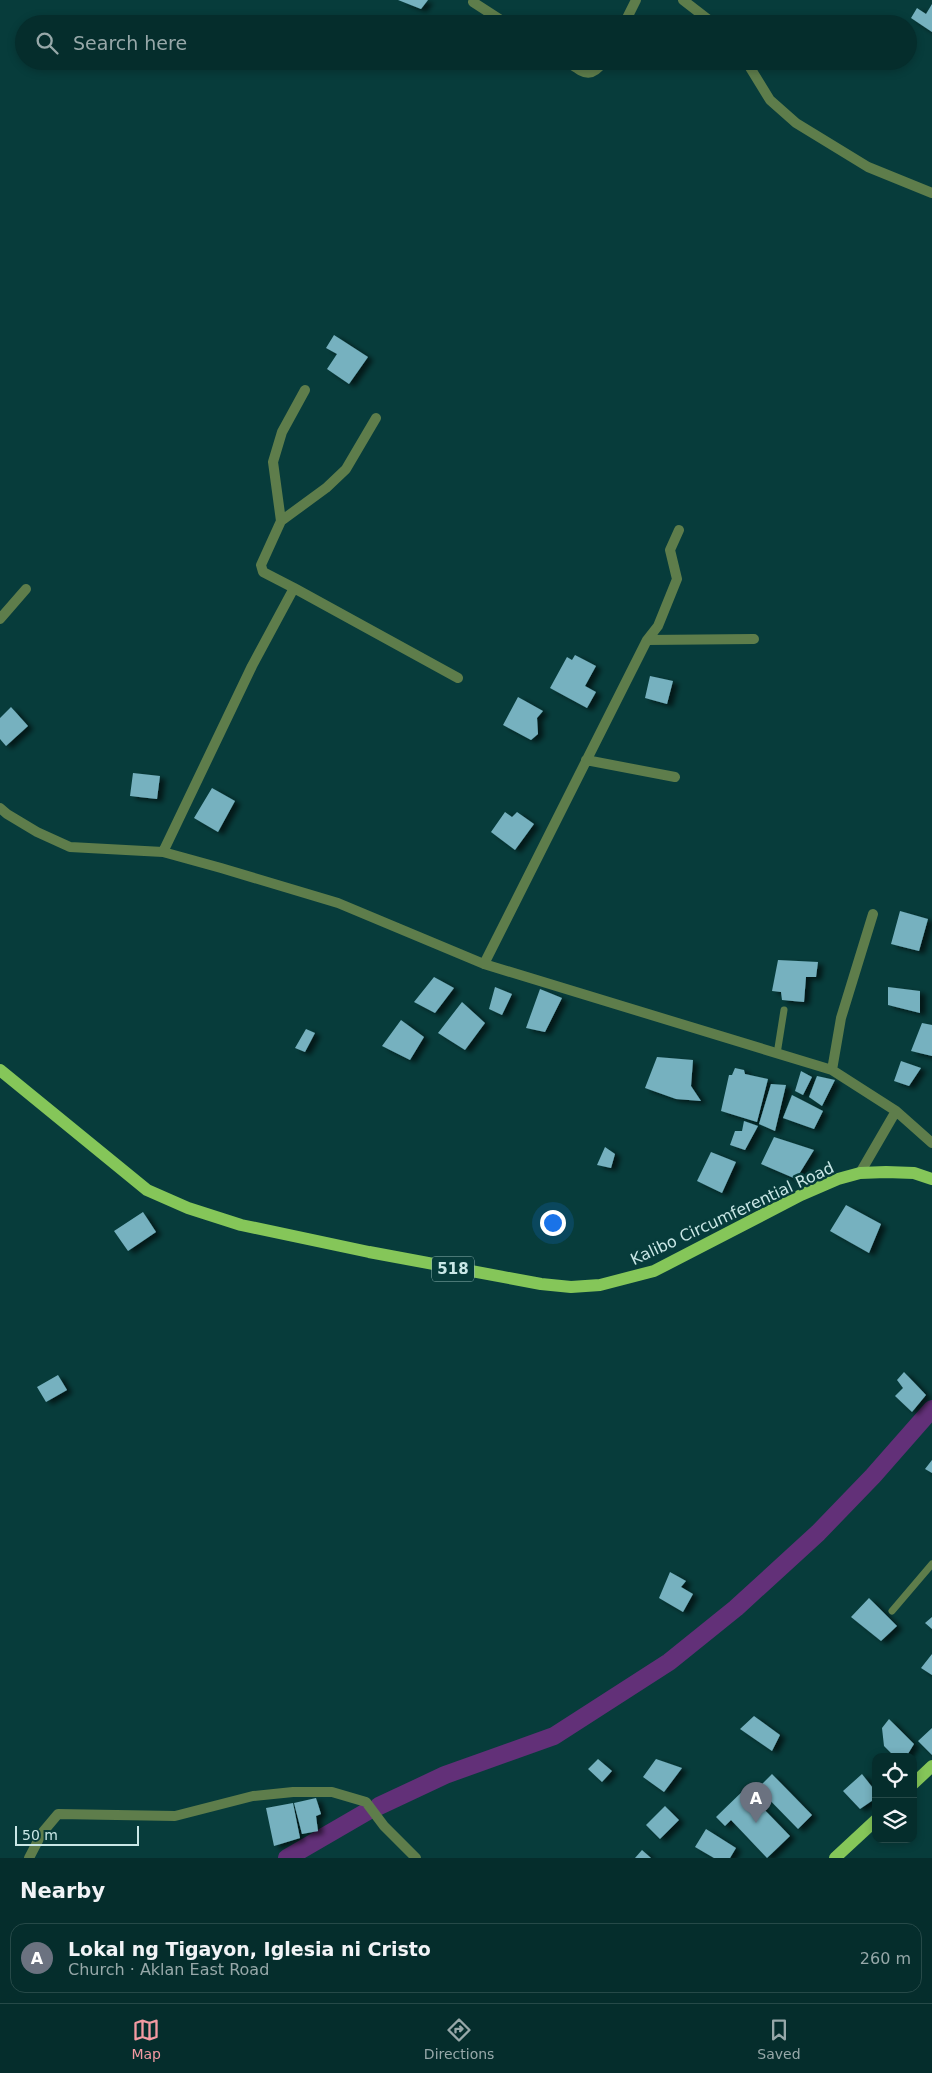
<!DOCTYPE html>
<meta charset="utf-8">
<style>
body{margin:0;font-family:"DejaVu Sans",sans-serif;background:#133938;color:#f1f3f6}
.controls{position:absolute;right:15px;bottom:15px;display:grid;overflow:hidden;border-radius:10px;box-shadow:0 2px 8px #0003}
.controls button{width:45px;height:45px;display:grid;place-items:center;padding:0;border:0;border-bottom:1px solid #264948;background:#052d2c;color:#f1f3f6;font:25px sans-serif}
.scale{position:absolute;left:15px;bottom:12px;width:124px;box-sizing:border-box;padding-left:5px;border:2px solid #c9e7e6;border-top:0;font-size:14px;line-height:18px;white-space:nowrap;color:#c9e7e6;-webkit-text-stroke:4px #073c3b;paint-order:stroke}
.you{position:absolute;left:552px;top:1222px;width:18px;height:18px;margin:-12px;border:4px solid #fff;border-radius:50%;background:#1a73e8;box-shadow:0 0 0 8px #1a73e833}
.badge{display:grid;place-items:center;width:32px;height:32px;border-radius:50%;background:#f49aa2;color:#fff;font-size:16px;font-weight:700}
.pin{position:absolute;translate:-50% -41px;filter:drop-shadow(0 1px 2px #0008)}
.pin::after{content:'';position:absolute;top:26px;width:18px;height:15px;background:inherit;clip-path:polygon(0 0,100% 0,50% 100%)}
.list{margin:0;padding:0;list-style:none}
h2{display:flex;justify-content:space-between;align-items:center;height:65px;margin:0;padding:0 20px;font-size:21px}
h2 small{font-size:16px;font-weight:400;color:#97a8a9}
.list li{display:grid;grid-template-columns:32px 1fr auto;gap:15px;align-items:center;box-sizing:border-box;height:70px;margin:0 10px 10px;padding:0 10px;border:1px solid #264948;border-radius:15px}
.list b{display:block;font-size:19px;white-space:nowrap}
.list p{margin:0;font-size:16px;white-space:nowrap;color:#97a8a9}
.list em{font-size:16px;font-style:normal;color:#97a8a9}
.icon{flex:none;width:28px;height:28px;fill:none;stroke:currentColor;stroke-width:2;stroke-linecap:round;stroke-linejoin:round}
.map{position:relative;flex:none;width:932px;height:1858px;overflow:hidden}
.search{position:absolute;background:#052d2c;box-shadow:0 2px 8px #0003;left:15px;right:15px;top:15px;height:55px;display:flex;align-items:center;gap:12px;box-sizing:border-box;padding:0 18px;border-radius:28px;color:#97a8a9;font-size:19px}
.sheet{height:145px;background:#052d2c}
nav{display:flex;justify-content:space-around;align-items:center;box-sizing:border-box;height:70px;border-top:1px solid #264948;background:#052d2c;font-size:14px;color:#97a8a9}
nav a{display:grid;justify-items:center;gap:2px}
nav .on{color:#f49aa2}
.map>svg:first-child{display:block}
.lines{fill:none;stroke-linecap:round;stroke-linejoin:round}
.canal{stroke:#623078;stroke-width:18}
.building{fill:#76b1bf;filter:url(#shadow)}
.lane{stroke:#5e7d4b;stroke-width:7}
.street{stroke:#5e7d4b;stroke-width:10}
.primary{stroke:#85c659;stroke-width:12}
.labels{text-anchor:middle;stroke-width:5;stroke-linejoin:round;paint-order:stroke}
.shield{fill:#073c3b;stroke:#8fb4b3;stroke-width:1}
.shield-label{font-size:15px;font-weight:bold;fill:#c9e7e6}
.street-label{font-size:16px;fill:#c9e7e6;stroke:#073c3b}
</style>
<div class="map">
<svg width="932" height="1858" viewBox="0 0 932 1858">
<defs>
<filter id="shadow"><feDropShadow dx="5.5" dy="3" stdDeviation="2.5" flood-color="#0009"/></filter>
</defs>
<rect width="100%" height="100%" fill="#073c3b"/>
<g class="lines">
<path class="canal" d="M 379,1806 L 445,1775 L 554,1736 L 669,1662 L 736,1608 L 818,1533 L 873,1476 L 932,1409
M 287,1858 L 368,1811"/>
</g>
<path class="building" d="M 398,0 L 428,0 L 421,9 Z
M 932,4 L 932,32 L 911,18 L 917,8 L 926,14 Z
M 334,335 L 368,357 L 349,384 L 327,369 L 337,354 L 326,348 Z
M 575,655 L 596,666 L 585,686 L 596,692 L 587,708 L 550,688 L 567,657 L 572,660 Z
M 650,676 L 673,681 L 667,704 L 645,698 Z
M 518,697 L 543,711 L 537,718 L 538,734 L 531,740 L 503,725 Z
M 11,707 L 28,726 L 6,746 L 0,739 L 0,718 Z
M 133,773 L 160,776 L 157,799 L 130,796 Z
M 212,788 L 235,801 L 218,832 L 194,818 Z
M 505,812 L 512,817 L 517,812 L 534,824 L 515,850 L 491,832 Z
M 900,911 L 928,919 L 919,951 L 891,944 Z
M 778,960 L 818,962 L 816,977 L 806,977 L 804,1002 L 782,1000 L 781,992 L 772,991 Z
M 434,977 L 454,988 L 435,1013 L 414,1002 Z
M 495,987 L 512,994 L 502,1015 L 489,1009 Z
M 888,987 L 920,991 L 920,1013 L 888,1005 Z
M 540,989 L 562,998 L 545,1032 L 526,1028 Z
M 462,1002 L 485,1023 L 465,1050 L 438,1033 Z
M 401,1020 L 424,1037 L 410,1060 L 382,1046 Z
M 922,1023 L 932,1025 L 932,1056 L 911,1051 Z
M 306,1029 L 315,1033 L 305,1052 L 295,1048 Z
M 657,1057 L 693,1060 L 691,1086 L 701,1101 L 676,1099 L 645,1088 Z
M 901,1061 L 921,1068 L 909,1086 L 894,1081 Z
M 735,1068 L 744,1070 L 745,1074 L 768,1079 L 757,1122 L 721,1111 L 729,1075 L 732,1075 Z
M 801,1071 L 812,1077 L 803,1095 L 795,1091 Z
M 817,1076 L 835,1080 L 822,1106 L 809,1097 Z
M 771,1084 L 786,1085 L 775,1131 L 759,1124 Z
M 792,1095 L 823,1111 L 814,1129 L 783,1118 Z
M 744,1121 L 758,1126 L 745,1150 L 730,1145 L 735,1131 L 742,1131 Z
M 774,1137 L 814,1150 L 796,1179 L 761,1164 Z
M 605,1147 L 615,1154 L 611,1168 L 597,1165 Z
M 711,1152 L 736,1162 L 722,1193 L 697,1181 Z
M 846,1205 L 881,1224 L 869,1253 L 830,1231 Z
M 143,1212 L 156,1232 L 128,1251 L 114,1231 Z
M 904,1372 L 926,1395 L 912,1412 L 895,1396 L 903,1388 L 897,1380 Z
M 58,1375 L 67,1390 L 46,1402 L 37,1387 Z
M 932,1460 L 932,1473 L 925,1469 Z
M 670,1572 L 686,1581 L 681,1587 L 693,1594 L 683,1612 L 659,1598 Z
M 869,1598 L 897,1626 L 881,1641 L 851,1617 Z
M 932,1617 L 932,1629 L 925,1623 Z
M 932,1654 L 932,1675 L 921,1668 Z
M 754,1716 L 780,1735 L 772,1751 L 740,1729 Z
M 889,1719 L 914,1744 L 906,1757 L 895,1757 L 884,1746 L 882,1728 Z
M 932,1728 L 932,1755 L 918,1741 Z
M 598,1759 L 612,1771 L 602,1782 L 588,1769 Z
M 656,1759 L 682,1768 L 664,1792 L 643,1777 Z
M 772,1774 L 812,1815 L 798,1829 L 758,1788 Z
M 862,1774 L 876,1792 L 876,1798 L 860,1809 L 843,1791 Z
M 750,1784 L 761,1796 L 756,1801 L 790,1836 L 767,1858 L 731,1820 L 725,1826 L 716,1817 Z
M 316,1798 L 321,1814 L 316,1816 L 318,1831 L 302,1834 L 294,1803 Z
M 293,1803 L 300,1838 L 274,1846 L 266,1808 Z
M 665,1806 L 679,1820 L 660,1839 L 646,1825 Z
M 706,1829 L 736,1848 L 730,1858 L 714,1858 L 695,1847 Z
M 642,1850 L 651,1858 L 635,1858 Z"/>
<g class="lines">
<path class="lane" d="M 777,1054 L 784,1010
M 892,1611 L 932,1564"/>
<path class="street" d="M 683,0 L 714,24
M 473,2 L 507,24
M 624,24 L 636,0
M 566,61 C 583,72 590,81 604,61
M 746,61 L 770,100 L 796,123 L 868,167 L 932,193
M 281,521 L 326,488 L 346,469 L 376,418
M 294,588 L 458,678
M 0,619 L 26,589
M 647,640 L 754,639
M 586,760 L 675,777
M 0,808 L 7,814 L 37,832 L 70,847 L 163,852 L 221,868 L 338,903 L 484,964 L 832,1070 L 896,1111 L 932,1143
M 163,852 L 252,666 L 294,588 L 263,572 L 261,565 L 281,521 L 273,462 L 282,432 L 305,390
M 484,964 L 647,640 L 658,626 L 677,579 L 670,550 L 679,530
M 832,1070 L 841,1018 L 873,914
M 860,1173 L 896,1111
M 29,1858 L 42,1833 L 58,1814 L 175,1816 L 253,1796 L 293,1792 L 332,1792 L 366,1802 L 384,1826 L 416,1858"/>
<path class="primary" d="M 0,1070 L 147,1190 L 188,1208 L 241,1225 L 369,1252 L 541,1284 L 571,1287 L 600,1285 L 654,1271 L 801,1195 L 838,1179 L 860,1173 L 886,1172 L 914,1173 L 932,1179
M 913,1784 L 932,1766
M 835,1858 L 876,1820"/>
</g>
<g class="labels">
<rect class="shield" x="432" y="1256.5" width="42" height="25" rx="4"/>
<g class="shield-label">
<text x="453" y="1274">518</text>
</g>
<g class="street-label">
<text transform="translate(732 1213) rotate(-25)" y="6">Kalibo Circumferential Road</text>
</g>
</g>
</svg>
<div class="controls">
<button><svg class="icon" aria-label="locate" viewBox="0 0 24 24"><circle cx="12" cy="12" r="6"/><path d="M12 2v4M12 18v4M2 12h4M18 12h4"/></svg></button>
<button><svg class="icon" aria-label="layers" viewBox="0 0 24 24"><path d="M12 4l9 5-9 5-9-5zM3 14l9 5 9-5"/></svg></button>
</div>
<div class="scale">50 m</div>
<div class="you"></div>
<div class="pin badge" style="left:756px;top:1823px;background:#6b7280">A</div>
<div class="search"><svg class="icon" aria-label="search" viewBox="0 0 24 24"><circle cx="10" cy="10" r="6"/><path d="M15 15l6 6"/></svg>Search here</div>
</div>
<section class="sheet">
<h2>Nearby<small></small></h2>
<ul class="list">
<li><span class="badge" style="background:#6b7280">A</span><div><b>Lokal ng Tigayon, Iglesia ni Cristo</b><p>Church · Aklan East Road</p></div><em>260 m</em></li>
</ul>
</section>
<nav>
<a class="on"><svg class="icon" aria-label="map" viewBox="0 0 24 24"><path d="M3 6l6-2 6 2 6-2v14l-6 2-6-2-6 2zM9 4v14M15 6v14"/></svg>Map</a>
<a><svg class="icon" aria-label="directions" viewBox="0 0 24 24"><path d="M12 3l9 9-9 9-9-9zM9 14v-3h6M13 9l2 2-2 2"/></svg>Directions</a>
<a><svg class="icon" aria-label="saved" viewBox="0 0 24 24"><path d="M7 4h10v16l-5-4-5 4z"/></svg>Saved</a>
</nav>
